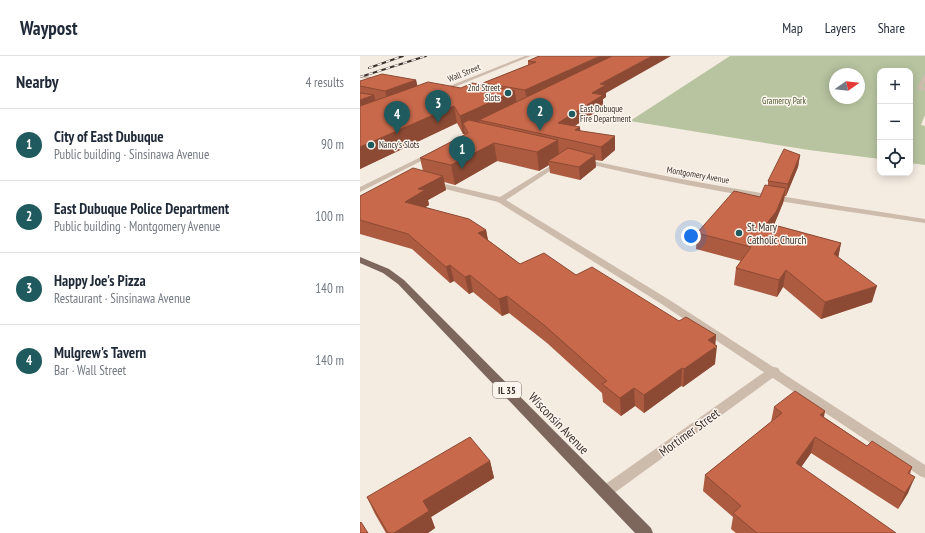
<!DOCTYPE html>
<meta charset="utf-8">
<style>
body{margin:0;font-family:"PT Sans Narrow",sans-serif;background:#f6f6f7;color:#1f2937}
.controls{position:absolute;right:12px;top:12px;display:grid;overflow:hidden;border-radius:8px;box-shadow:0 2px 10px #0003}
.controls button{width:36px;height:36px;display:grid;place-items:center;padding:0;border:0;border-bottom:1px solid #e0e1e3;background:#fff;color:#1f2937;font:20px sans-serif}
.compass{position:absolute;left:469px;top:12px;width:36px;height:36px;border-radius:50%;background:#fff;box-shadow:0 2px 10px #0003;rotate:76deg}
.you{position:absolute;left:331px;top:180px;width:14px;height:14px;margin:-10px;border:3px solid #fff;border-radius:50%;background:#1a73e8;box-shadow:0 0 0 6px #1a73e833}
.badge{display:grid;place-items:center;width:26px;height:26px;border-radius:50%;background:#1f5a5e;color:#fff;font-size:13px;font-weight:700}
.pin{position:absolute;translate:-50% -33px;filter:drop-shadow(0 1px 2px #0008)}
.pin::after{content:'';position:absolute;top:21px;width:14px;height:12px;background:inherit;clip-path:polygon(0 0,100% 0,50% 100%)}
.list{margin:0;padding:0;list-style:none}
h2{display:flex;justify-content:space-between;align-items:center;height:52px;margin:0;padding:0 16px;font-size:17px}
h2 small{font-size:13px;font-weight:400;color:#747a83}
.list li{display:grid;grid-template-columns:26px 1fr auto;gap:12px;align-items:center;box-sizing:border-box;height:72px;padding:0 16px;border-top:1px solid #e0e1e3}
.list b{display:block;font-size:15px;white-space:nowrap}
.list p{margin:0;font-size:13px;white-space:nowrap;color:#747a83}
.list em{font-size:13px;font-style:normal;color:#747a83}
.icon{flex:none;width:22px;height:22px;fill:none;stroke:currentColor;stroke-width:2;stroke-linecap:round;stroke-linejoin:round}
.map{position:relative;flex:none;width:565px;height:477px;overflow:hidden}
header{display:flex;align-items:center;gap:24px;box-sizing:border-box;height:56px;padding:0 20px;background:#fff;border-bottom:1px solid #e0e1e3}
header strong{font-size:19px}
nav{display:flex;gap:22px;margin-inline-start:auto;font-size:14px}
main{display:flex}
aside{flex:1;background:#fff}
.map>svg:first-child{display:block}
.green{fill:#b8c4a0;fill-rule:evenodd}
.lines{fill:none;stroke-linecap:round;stroke-linejoin:round}
.service{fill:#cdbbac;fill-rule:evenodd}
.minor{fill:#cdbbac;fill-rule:evenodd}
.primary{fill:#7d675c;fill-rule:evenodd}
.rail-casing{stroke:#3b302b;stroke-width:2}
.rail{stroke:#fbf5ee;stroke-width:1.5;stroke-dasharray:4.5;stroke-linecap:butt}
.wall{fill:#ac5a40}
.shaded-wall{fill:#8c4a34}
.building{fill:#c8694b;stroke:#8c4a34}
.poi-dot{fill:#1f5a5e;stroke:#fbf5ee;stroke-width:1.5}
.labels{text-anchor:middle;stroke-width:3;stroke-linejoin:round;paint-order:stroke}
.far-street-label{font-size:9px;fill:#3b302b;stroke:#fbf5ee}
.far-poi-label{font-size:9px;fill:#3b302b;stroke:#fbf5ee;text-anchor:start}
.far-park-label{font-size:9px;fill:#4a5a2e;stroke:#fbf5ee}
.shield{fill:#fbf5ee;stroke:#756b66;stroke-width:1}
.shield-label{font-size:10px;font-weight:bold;fill:#3b302b}
.poi-label{font-size:11px;fill:#3b302b;stroke:#fbf5ee;text-anchor:start}
.near-street-label{font-size:13px;fill:#3b302b;stroke:#fbf5ee}
</style>
<header>
<strong>Waypost</strong>
<nav><a>Map</a><a>Layers</a><a>Share</a></nav>
</header>
<main>
<aside>
<h2>Nearby<small>4 results</small></h2>
<ul class="list">
<li><span class="badge">1</span><div><b>City of East Dubuque</b><p>Public building · Sinsinawa Avenue</p></div><em>90 m</em></li>
<li><span class="badge">2</span><div><b>East Dubuque Police Department</b><p>Public building · Montgomery Avenue</p></div><em>100 m</em></li>
<li><span class="badge">3</span><div><b>Happy Joe's Pizza</b><p>Restaurant · Sinsinawa Avenue</p></div><em>140 m</em></li>
<li><span class="badge">4</span><div><b>Mulgrew's Tavern</b><p>Bar · Wall Street</p></div><em>140 m</em></li>
</ul>
</aside>
<div class="map">
<svg width="565" height="477" viewBox="0 0 565 477">
<rect width="100%" height="100%" fill="#f4ebe1"/>
<path class="green" d="M 370,0 L 565,0 L 565,59 L 561,69 L 565,70 L 565,109 L 550,107 L 550,15 L 520,15 L 520,103 L 449,94 L 270,65 ZM 475,18 L 499,18 L 499,42 L 475,42 Z"/>
<g class="lines">
<path class="service" d="M 200,104 L 203,106 L 202,107 L 146,144 L 308,243 L 565,409 L 565,422 L 560,420 L 300,247 L 138,146 L 69,129 L 68,127 L 72,125 L 140,141 Z"/>
<path class="minor" d="M 165,0 L 171,0 L 82,36 L 77,35 Z
M 0,19 L 22,23 L 24,24 L 22,25 L 0,21 Z
M 565,19 L 565,25 L 562,31 L 565,31 L 565,35 L 557,33 L 563,20 Z
M 71,96 L 74,98 L 73,99 L 0,136 L 0,131 Z
M 223,103 C 336,128 450,145 565,163 L 565,167 C 450,150 334,134 221,106 L 221,104 Z
M 414,311 L 418,312 L 420,315 L 418,318 L 250,440 L 245,442 L 240,440 L 238,436 L 240,432 L 410,312 Z"/>
<path class="primary" d="M 0,201 L 29,213 L 44,224 L 291,472 L 293,477 L 275,477 L 38,228 L 23,217 L 0,207 Z"/>
<g class="rail-casing">
<path id="rail" d="M 9,12 L 43,0
M 0,21 L 66,0"/>
</g>
<use href="#rail" class="rail"/>
</g>
<path class="wall" d="M 179,0 L 246,37 L 246,41 L 243,43 L 243,51 L 215,70 L 221,75 L 255,94 L 242,105 L 235,104 L 236,111 L 220,124 L 190,117 L 189,109 L 179,115 L 137,105 L 95,129 L 84,126 L 86,134 L 68,144 L 69,149 L 65,151 L 126,174 L 128,184 L 160,208 L 216,219 L 319,265 L 356,279 L 355,289 L 355,308 L 323,331 L 321,330 L 284,357 L 275,350 L 261,360 L 243,346 L 242,337 L 187,287 L 149,257 L 142,260 L 113,236 L 109,238 L 94,225 L 90,227 L 52,193 L 0,178 L 0,140 L 63,115 L 60,102 L 105,79 L 105,78 L 103,78 L 97,67 L 0,113 L 0,25 L 56,24 L 57,30 L 101,32 L 124,29 L 123,27 L 168,9 L 168,5 Z
M 440,99 L 438,111 L 426,140 L 425,140 L 423,147 L 414,169 L 481,187 L 478,201 L 512,246 L 461,263 L 423,231 L 417,241 L 374,229 L 376,212 L 381,205 L 336,193 L 337,177 L 400,141 L 408,130 L 408,125 Z
M 414,351 L 465,355 L 464,361 L 507,390 L 552,411 L 550,418 L 548,437 L 538,453 L 451,397 L 441,411 L 536,477 L 376,477 L 371,473 L 373,461 L 343,435 L 345,419 L 411,366 Z
M 130,405 L 134,422 L 71,461 L 75,472 L 68,477 L 26,477 L 15,458 L 7,441 Z"/>
<path class="shaded-wall" d="M 240,0 L 262,0 L 167,46 L 165,34 Z
M 292,0 L 311,0 L 246,37 L 246,41 L 243,43 L 243,51 L 199,80 L 198,67 L 232,37 L 240,28 Z
M 56,24 L 60,40 L 30,52 L 25,35 Z
M 155,35 L 157,52 L 119,64 L 120,70 L 103,67 L 105,78 L 103,78 L 100,60 Z
M 14,39 L 18,56 L 0,63 L 0,44 Z
M 94,50 L 97,67 L 0,113 L 0,91 Z
M 220,71 L 221,85 L 215,74 Z
M 255,80 L 255,94 L 242,105 L 241,91 Z
M 198,84 L 199,102 L 188,105 L 189,109 L 179,115 L 177,96 Z
M 134,87 L 137,105 L 95,129 L 91,109 Z
M 235,99 L 236,111 L 220,124 L 219,111 Z
M 440,99 L 438,111 L 426,140 L 428,128 Z
M 83,120 L 86,134 L 68,144 L 69,149 L 49,161 L 45,146 L 58,133 Z
M 426,132 L 423,147 L 413,171 L 407,167 Z
M 126,174 L 129,190 L 118,177 Z
M 481,187 L 478,203 L 474,198 Z
M 90,209 L 94,225 L 90,227 L 86,211 Z
M 426,214 L 423,231 L 417,241 L 419,224 Z
M 110,219 L 113,236 L 109,238 L 105,221 Z
M 517,230 L 512,246 L 461,263 L 465,246 Z
M 147,240 L 149,257 L 142,260 L 139,243 Z
M 356,279 L 355,292 L 357,290 L 355,308 L 323,331 L 324,313 L 348,284 Z
M 322,312 L 321,330 L 284,357 L 284,339 Z
M 274,332 L 275,350 L 261,360 L 260,342 Z
M 465,355 L 461,370 L 460,359 Z
M 455,381 L 451,397 L 433,423 L 436,407 Z
M 130,405 L 134,422 L 71,461 L 75,472 L 68,477 L 34,477 L 63,445 Z
M 555,421 L 548,437 L 538,453 L 545,437 Z"/>
<path class="building" d="M 179,0 L 240,0 L 165,34 L 123,27 L 176,6 L 168,5 Z
M 252,0 L 292,0 L 240,28 L 246,29 L 232,37 L 243,39 L 198,67 L 220,71 L 215,74 L 255,80 L 241,91 L 119,64 Z
M 22,18 L 56,24 L 25,35 L 0,30 L 0,25 Z
M 68,26 L 101,32 L 112,27 L 155,35 L 100,60 L 94,50 L 0,91 L 0,50 Z
M 0,37 L 14,39 L 0,44 Z
M 109,64 L 198,84 L 177,96 L 134,87 L 91,109 L 60,102 L 108,77 L 103,67 Z
M 208,92 L 235,99 L 219,111 L 188,105 Z
M 424,93 L 440,99 L 428,128 L 408,125 Z
M 53,112 L 83,120 L 58,133 L 65,134 L 45,146 L 109,163 L 126,174 L 118,177 L 160,208 L 184,197 L 216,219 L 232,211 L 319,265 L 326,261 L 356,279 L 348,284 L 357,290 L 324,313 L 322,312 L 284,339 L 274,332 L 260,342 L 242,328 L 247,325 L 184,269 L 147,240 L 139,243 L 110,219 L 105,221 L 90,209 L 86,211 L 48,178 L 0,164 L 0,140 Z
M 405,129 L 426,132 L 416,156 L 407,167 L 481,187 L 474,198 L 517,230 L 465,246 L 426,214 L 419,224 L 376,212 L 391,191 L 337,177 L 374,135 L 400,141 Z
M 435,335 L 465,355 L 460,359 L 507,390 L 512,385 L 552,411 L 548,417 L 555,421 L 545,437 L 455,381 L 436,407 L 536,477 L 397,477 L 373,457 L 381,450 L 345,419 L 422,357 L 414,351 Z
M 110,381 L 130,405 L 63,445 L 69,455 L 34,477 L 28,477 L 7,441 Z
M 1,466 L 8,477 L 0,477 L 0,467 Z"/>
<g class="poi-dot">
<circle cx="148" cy="37" r="4"/>
<circle cx="212" cy="58" r="4"/>
<circle cx="11" cy="89" r="4"/>
<circle cx="379" cy="177" r="4"/>
</g>
<g class="labels">
<g class="far-street-label">
<text transform="translate(104 17) rotate(-22)" y="3">Wall Street</text>
<text transform="translate(338 119) rotate(10)" y="3">Montgomery Avenue</text>
</g>
<g class="far-poi-label">
<text x="140" y="35" text-anchor="end">2nd Street<tspan x="140" dy="10">Slots</tspan></text>
<text x="220" y="56">East Dubuque<tspan x="220" dy="10">Fire Department</tspan></text>
<text x="19" y="92">Nancy's Slots</text>
</g>
<g class="far-park-label">
<text x="424" y="48">Gramercy Park</text>
</g>
<rect class="shield" x="133" y="326" width="28" height="16" rx="3"/>
<g class="shield-label">
<text x="147" y="338">IL 35</text>
</g>
<g class="poi-label">
<text x="387" y="175">St. Mary<tspan x="387" dy="13">Catholic Church</tspan></text>
</g>
<g class="near-street-label">
<text transform="translate(199 367) rotate(46)" y="5">Wisconsin Avenue</text>
<text transform="translate(329 376) rotate(-36)" y="5">Mortimer Street</text>
</g>
</g>
</svg>
<div class="controls">
<button>+</button>
<button>−</button>
<button><svg class="icon" aria-label="locate" viewBox="0 0 24 24"><circle cx="12" cy="12" r="6"/><path d="M12 2v4M12 18v4M2 12h4M18 12h4"/></svg></button>
</div>
<svg class="compass" viewBox="-18 -18 36 36"><path d="M0-13l5 13h-10z" fill="#e53935"/><path d="M0 13l5-13h-10z" fill="#747a83"/></svg>
<div class="you"></div>
<div class="pin badge" style="left:102px;top:113px">1</div>
<div class="pin badge" style="left:180px;top:75px">2</div>
<div class="pin badge" style="left:78px;top:67px">3</div>
<div class="pin badge" style="left:37px;top:78px">4</div>
</div>
</main>
